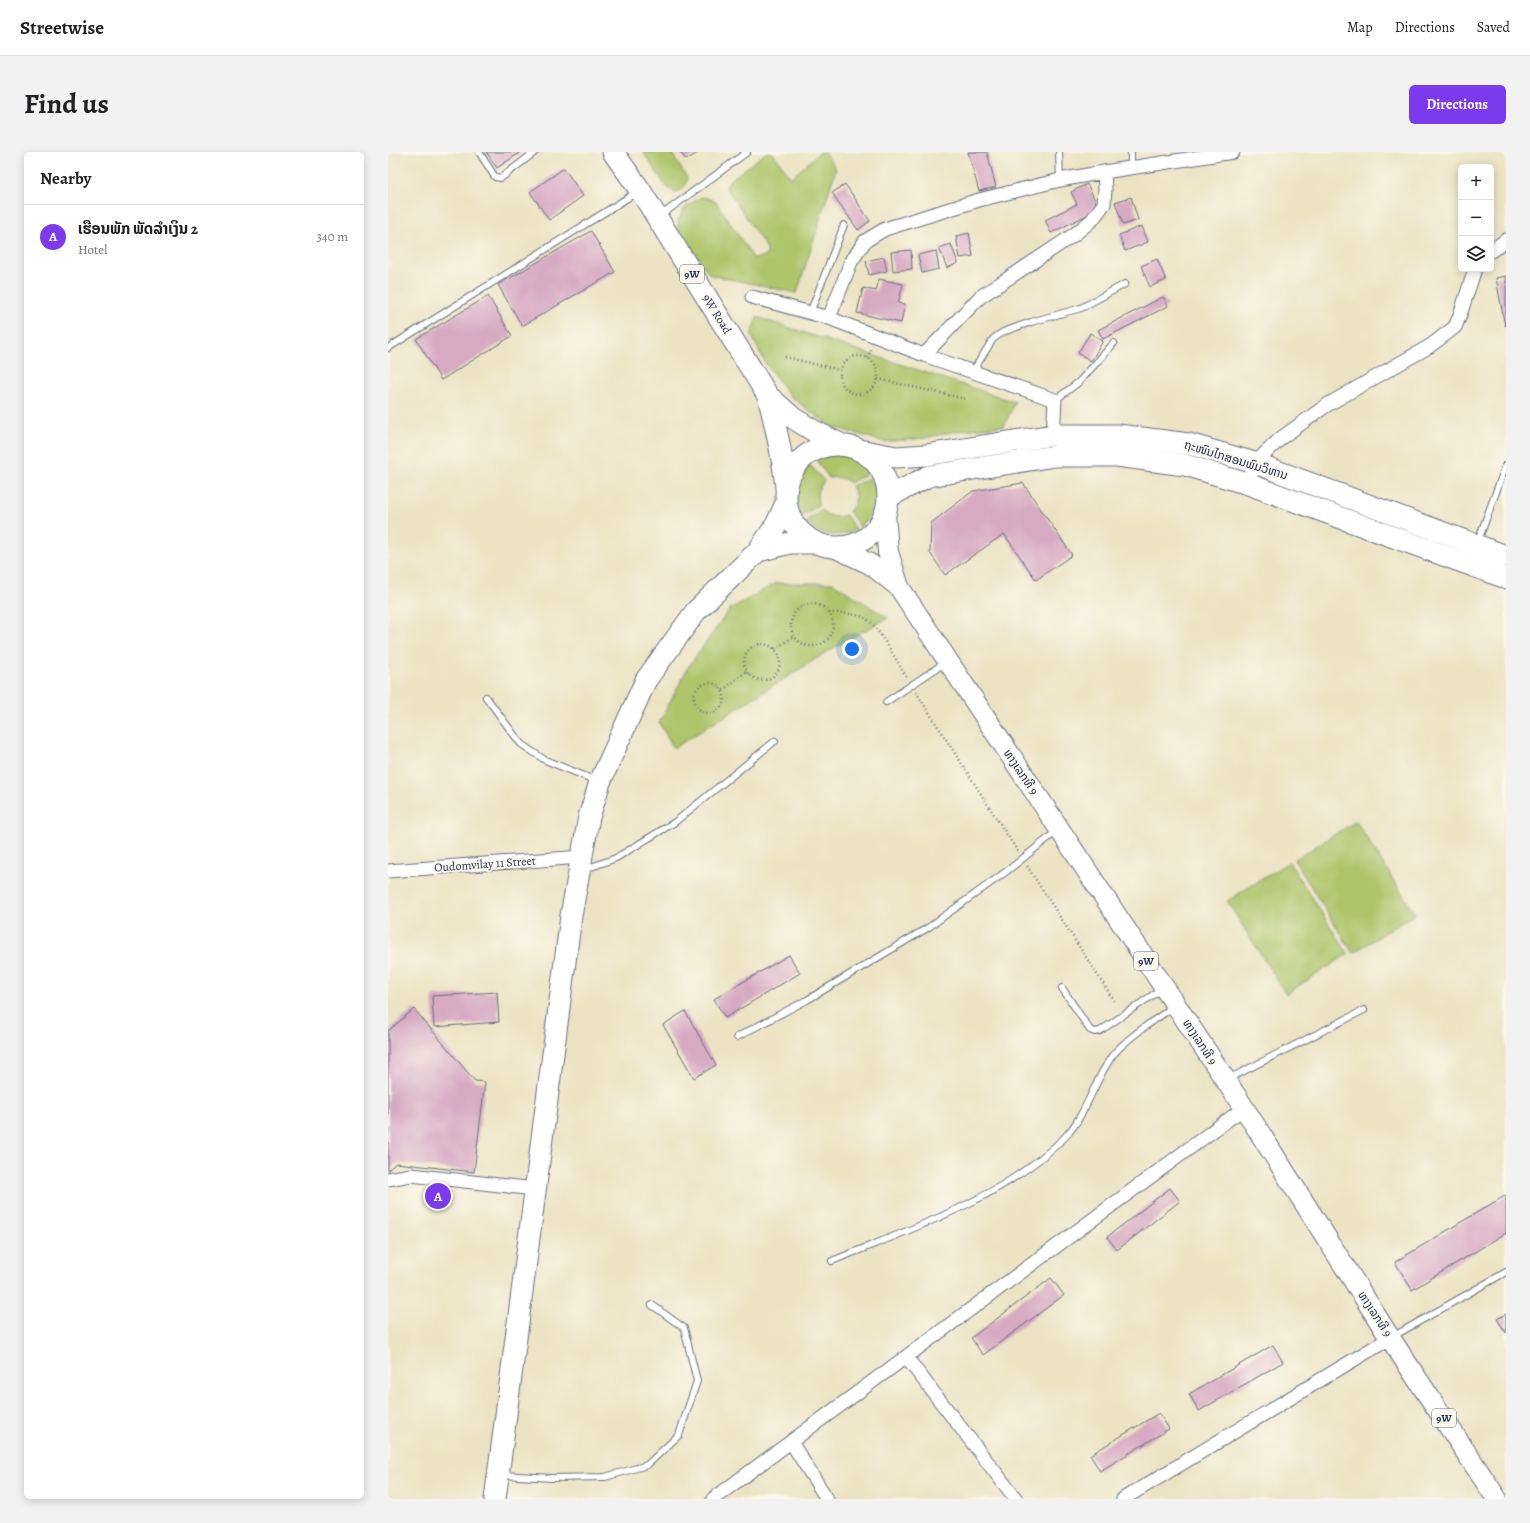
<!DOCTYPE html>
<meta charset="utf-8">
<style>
body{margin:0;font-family:Alegreya,"Noto Sans Lao",serif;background:#f2f2f2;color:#202124}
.controls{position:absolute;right:12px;top:12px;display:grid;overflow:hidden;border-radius:6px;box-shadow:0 2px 10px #0003}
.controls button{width:36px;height:36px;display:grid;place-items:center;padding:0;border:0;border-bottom:1px solid #e0e0e0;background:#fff;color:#202124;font:20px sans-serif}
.you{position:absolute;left:464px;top:497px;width:14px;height:14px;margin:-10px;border:3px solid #fff;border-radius:50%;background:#1a73e8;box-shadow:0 0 0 6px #1a73e833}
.badge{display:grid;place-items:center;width:26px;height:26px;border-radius:50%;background:#7c3aed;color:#fff;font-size:13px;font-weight:700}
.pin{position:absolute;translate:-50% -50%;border:2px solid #fff;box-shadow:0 1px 4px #0006}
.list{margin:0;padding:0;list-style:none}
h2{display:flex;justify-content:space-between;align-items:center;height:52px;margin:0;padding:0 16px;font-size:17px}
h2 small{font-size:13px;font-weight:400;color:#757577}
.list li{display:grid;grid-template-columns:26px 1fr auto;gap:12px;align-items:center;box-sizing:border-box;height:64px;padding:0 16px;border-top:1px solid #e0e0e0}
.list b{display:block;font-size:15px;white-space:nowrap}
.list p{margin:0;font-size:13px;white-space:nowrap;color:#757577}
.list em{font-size:13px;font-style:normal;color:#757577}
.icon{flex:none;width:22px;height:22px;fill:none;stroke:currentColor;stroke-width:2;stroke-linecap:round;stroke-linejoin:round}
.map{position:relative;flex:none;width:1118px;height:1347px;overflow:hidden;border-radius:6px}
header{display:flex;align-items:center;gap:24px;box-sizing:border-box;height:56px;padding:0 20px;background:#fff;border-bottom:1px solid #e0e0e0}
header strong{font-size:19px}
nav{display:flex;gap:22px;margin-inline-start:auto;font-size:14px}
.intro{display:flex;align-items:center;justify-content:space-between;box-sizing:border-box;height:96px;padding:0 24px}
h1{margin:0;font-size:28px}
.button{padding:10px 18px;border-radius:6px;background:#7c3aed;color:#fff;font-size:14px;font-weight:700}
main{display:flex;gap:24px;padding:0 24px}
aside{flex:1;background:#fff;border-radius:6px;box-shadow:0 2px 10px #0003}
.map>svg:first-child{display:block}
.green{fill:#aec56a;stroke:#647a64}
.building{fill:#d7a9c3}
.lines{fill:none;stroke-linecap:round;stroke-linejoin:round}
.service-casing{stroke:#646e81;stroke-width:8}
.minor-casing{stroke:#646e81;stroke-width:15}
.primary-casing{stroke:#646e81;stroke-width:22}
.trunk-casing{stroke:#646e81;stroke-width:23}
.path{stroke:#646e81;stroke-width:2.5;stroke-dasharray:1 3;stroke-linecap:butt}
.service{stroke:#fff;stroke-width:6}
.minor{stroke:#fff;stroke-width:13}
.primary{stroke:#fff;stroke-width:20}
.trunk{stroke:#fff;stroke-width:21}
.labels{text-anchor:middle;stroke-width:4;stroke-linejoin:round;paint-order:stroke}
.shield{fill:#fbf7ec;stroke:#5e6b89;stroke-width:1}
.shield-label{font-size:11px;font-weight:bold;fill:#1b2f5e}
.street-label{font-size:12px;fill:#1b2f5e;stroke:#fbf7ec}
</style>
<header>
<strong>Streetwise</strong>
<nav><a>Map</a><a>Directions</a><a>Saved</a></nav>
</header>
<div class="intro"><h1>Find us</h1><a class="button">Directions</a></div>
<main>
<aside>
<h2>Nearby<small></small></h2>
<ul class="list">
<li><span class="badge">A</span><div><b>ເຮືອນພັກ ພັດລຳເງິນ 2</b><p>Hotel</p></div><em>340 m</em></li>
</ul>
</aside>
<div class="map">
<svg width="1118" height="1347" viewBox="0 0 1118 1347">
<rect width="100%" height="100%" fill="#fbf7ec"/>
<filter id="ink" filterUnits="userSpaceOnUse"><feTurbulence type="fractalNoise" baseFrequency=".025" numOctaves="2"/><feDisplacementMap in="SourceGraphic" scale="8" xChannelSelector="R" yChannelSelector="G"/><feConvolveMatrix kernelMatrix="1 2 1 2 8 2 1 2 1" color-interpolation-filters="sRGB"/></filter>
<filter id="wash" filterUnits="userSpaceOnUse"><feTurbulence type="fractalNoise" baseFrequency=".012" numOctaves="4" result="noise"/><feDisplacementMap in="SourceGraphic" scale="16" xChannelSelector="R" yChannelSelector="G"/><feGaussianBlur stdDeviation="0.9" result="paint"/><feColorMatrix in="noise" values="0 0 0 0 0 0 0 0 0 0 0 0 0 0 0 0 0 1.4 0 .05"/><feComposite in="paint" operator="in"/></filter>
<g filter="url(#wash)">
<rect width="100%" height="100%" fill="#ece3c3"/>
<path class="green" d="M 255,0 L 283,0 L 299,26 C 297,39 290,43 279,36 Z
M 379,0 L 385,1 L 403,26 L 432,0 L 437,0 L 448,17 L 409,141 L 322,123 L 290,78 L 290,69 L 297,56 L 313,45 L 319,46 L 328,50 L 366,107 L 379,103 L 379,97 L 338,35 L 341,29 Z
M 369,165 L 627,250 L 616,274 L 573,278 L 537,286 L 497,290 L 442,274 L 402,244 L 378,212 L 363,183 Z
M 446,303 C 463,305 469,309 481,321 L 462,331 C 456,325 449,325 441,326 L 429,309 L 433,306 Z
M 422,313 L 436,329 L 429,340 L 430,353 L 414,364 C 403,345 410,328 422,313 Z
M 483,325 C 491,343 487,362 472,375 L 461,359 C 469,352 469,343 464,334 Z
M 433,358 C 441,365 448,366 458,363 L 468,378 C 450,385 431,386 418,369 Z
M 388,431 L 445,431 L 500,466 L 450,493 L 286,596 L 271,571 L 299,517 L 342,457 Z
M 968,669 L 1027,762 L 965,801 L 906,708 Z
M 901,710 L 960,802 L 898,842 L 839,749 Z"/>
<g id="blocks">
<path class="building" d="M 98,0 L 133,0 L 109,16 Z
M 292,0 L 311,0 L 298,8 Z
M 580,0 L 599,0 L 608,35 L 591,39 Z
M 176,16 L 195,44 L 161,68 L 142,40 Z
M 457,32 L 482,69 L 470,78 L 444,41 Z
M 699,32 L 708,50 L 703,61 L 663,81 L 657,68 L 689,52 L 683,40 Z
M 743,45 L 750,68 L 735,73 L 727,50 Z
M 754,74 L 760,90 L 737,99 L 731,83 Z
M 203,79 L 227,120 L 134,174 L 110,133 Z
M 581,81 L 585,104 L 572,106 L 568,84 Z
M 563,92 L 570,111 L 559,116 L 551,96 Z
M 523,98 L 524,117 L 505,119 L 503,100 Z
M 548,99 L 551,117 L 534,121 L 530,103 Z
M 496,105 L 499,119 L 481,123 L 478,109 Z
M 769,107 L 778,128 L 762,135 L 753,114 Z
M 1118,124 L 1118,174 L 1117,174 L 1108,126 Z
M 491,127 L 515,132 L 510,151 L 517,152 L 513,171 L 469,161 L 475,136 L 488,139 Z
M 100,144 L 124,184 L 53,228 L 28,187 Z
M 775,145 L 780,154 L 715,187 L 710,178 Z
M 702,181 L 715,189 L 703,209 L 690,201 Z
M 635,331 L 684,403 L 648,428 L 616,382 L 557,423 L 542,401 L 543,371 L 585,339 Z
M 401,803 L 412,821 L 337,866 L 326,847 Z
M 109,840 L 111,870 L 46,875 L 44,844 Z
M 26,857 L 87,929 L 97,930 L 86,1020 L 8,1011 L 0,1018 L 0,879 Z
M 297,859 L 328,913 L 306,926 L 275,873 Z
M 782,1036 L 792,1049 L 729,1098 L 719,1085 Z
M 1118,1043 L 1118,1081 L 1024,1138 L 1007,1110 Z
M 663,1126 L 676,1143 L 595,1203 L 583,1186 Z
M 1118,1162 L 1118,1181 L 1109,1167 Z
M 885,1193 L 895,1210 L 811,1259 L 801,1242 Z
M 771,1261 L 781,1277 L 712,1319 L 702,1303 Z"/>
</g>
</g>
<g filter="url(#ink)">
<use href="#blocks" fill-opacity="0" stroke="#646e81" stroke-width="1"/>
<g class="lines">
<g class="service-casing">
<path id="service" d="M 91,0 L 107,25 L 113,26 L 147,0
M 671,0 L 672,28
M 743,16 L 743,0
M 272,64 L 359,0
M 422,161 L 456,73
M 0,196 L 249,40
M 585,219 L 605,187 L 615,180 L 643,170 L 693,156 L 737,132
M 667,248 L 691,230 L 726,191
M 1090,389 L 1118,313
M 98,545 L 133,592 L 157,608 L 209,629
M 498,550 L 558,510
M 195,718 L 228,706 L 287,670 L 387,589
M 674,836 L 702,878 L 707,880 L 712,879 L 775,836
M 349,885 L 419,848 L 541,775 L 619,719 L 669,679
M 840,927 L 976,858
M 444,1109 C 525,1076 613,1048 677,985 C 694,968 704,938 716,917 C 719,913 721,908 724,904 C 739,886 765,869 785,855
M 1004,1185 L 1118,1120
M 114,1323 L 164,1326 L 217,1325 L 259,1313 L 291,1283 L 309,1229 L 296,1176 L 264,1153"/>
</g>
<g class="minor-casing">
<path id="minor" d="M 1103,99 L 1118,88
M 364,145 L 441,166 L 536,203 L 667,248 L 665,283
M 441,166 L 463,110 L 477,89 L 497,77 L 591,48 L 672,28 L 716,20 L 845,0
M 536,203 L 592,145 L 687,82 L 704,68 L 716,52 L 717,37 L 716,20
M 860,332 L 867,311 L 893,286 L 939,253 L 1042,194 L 1067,175 L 1072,163 L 1087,117
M 0,719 L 194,705
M 0,1027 L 23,1023 L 147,1037
M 518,1205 L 628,1347
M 403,1290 L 439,1347
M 325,1347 L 856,956
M 735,1347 L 1002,1186"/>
</g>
<g class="primary-casing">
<path id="primary" d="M 497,361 L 500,400 L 511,435
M 446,395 L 482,412 L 511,435 L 856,956 L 1002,1186 L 1109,1347"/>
</g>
<g class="trunk-casing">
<path id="trunk" d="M 225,0 L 252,38 L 380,244 L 405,266 L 426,279 L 454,293
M 380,244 C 388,275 395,305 398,336
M398 344a51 51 0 1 1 102 0a51 51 0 1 1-102 0Z
M 471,298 L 508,305 L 538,303 L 665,283 L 730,283 L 801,292 L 867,311 L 1118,404
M 500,345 L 541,324 L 667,304 L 729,304 L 797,313 L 860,332 L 1118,426
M 370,399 L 402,391 L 428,391
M 107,1347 L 183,764 L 201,665 L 212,630 L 258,528 L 308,459 L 370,399 L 388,373 L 398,351"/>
</g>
<path class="path" d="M452 223a19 19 0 1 1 38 0a19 19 0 1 1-38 0Z
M 397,205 L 452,218
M 480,206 L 483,195
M 490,227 L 578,247
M403 473a21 21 0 1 1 42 0a21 21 0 1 1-42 0Z
M 441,461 C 448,460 470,462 477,466 C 490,473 510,512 519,526
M356 510a18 18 0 1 1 36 0a18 18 0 1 1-36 0Z
M 387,497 L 406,484
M306 546a15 15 0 1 1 30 0a15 15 0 1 1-30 0Z
M 335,538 L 359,519
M 528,540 L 630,700
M 639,714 L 727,850"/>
<use href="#service" class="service"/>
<use href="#minor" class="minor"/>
<use href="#primary" class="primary"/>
<use href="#trunk" class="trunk"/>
</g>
</g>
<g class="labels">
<g class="shield">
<rect x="292" y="113" width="24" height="18" rx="3"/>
<rect x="746" y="800" width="24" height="18" rx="3"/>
<rect x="1044" y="1257" width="24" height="18" rx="3"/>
</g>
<g class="shield-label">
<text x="304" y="126">9W</text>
<text x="758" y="813">9W</text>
<text x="1056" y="1270">9W</text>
</g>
<g class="street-label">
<text transform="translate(329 162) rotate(58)" y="4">9W Road</text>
<text transform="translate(848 308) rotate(17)" y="4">ຖະໜົນໄກສອນພົມວິຫານ</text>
<text transform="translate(633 620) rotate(56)" y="4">ທາງເລກທີ 9</text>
<text transform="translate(97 712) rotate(-4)" y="4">Oudomvilay 11 Street</text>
<text transform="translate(812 890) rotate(57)" y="4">ທາງເລກທີ 9</text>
<text transform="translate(987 1162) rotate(57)" y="4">ທາງເລກທີ 9</text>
</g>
</g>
</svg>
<div class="controls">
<button>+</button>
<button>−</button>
<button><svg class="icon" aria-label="layers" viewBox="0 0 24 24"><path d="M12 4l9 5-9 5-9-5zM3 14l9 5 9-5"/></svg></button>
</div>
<div class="you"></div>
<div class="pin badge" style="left:50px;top:1044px">A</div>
</div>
</main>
